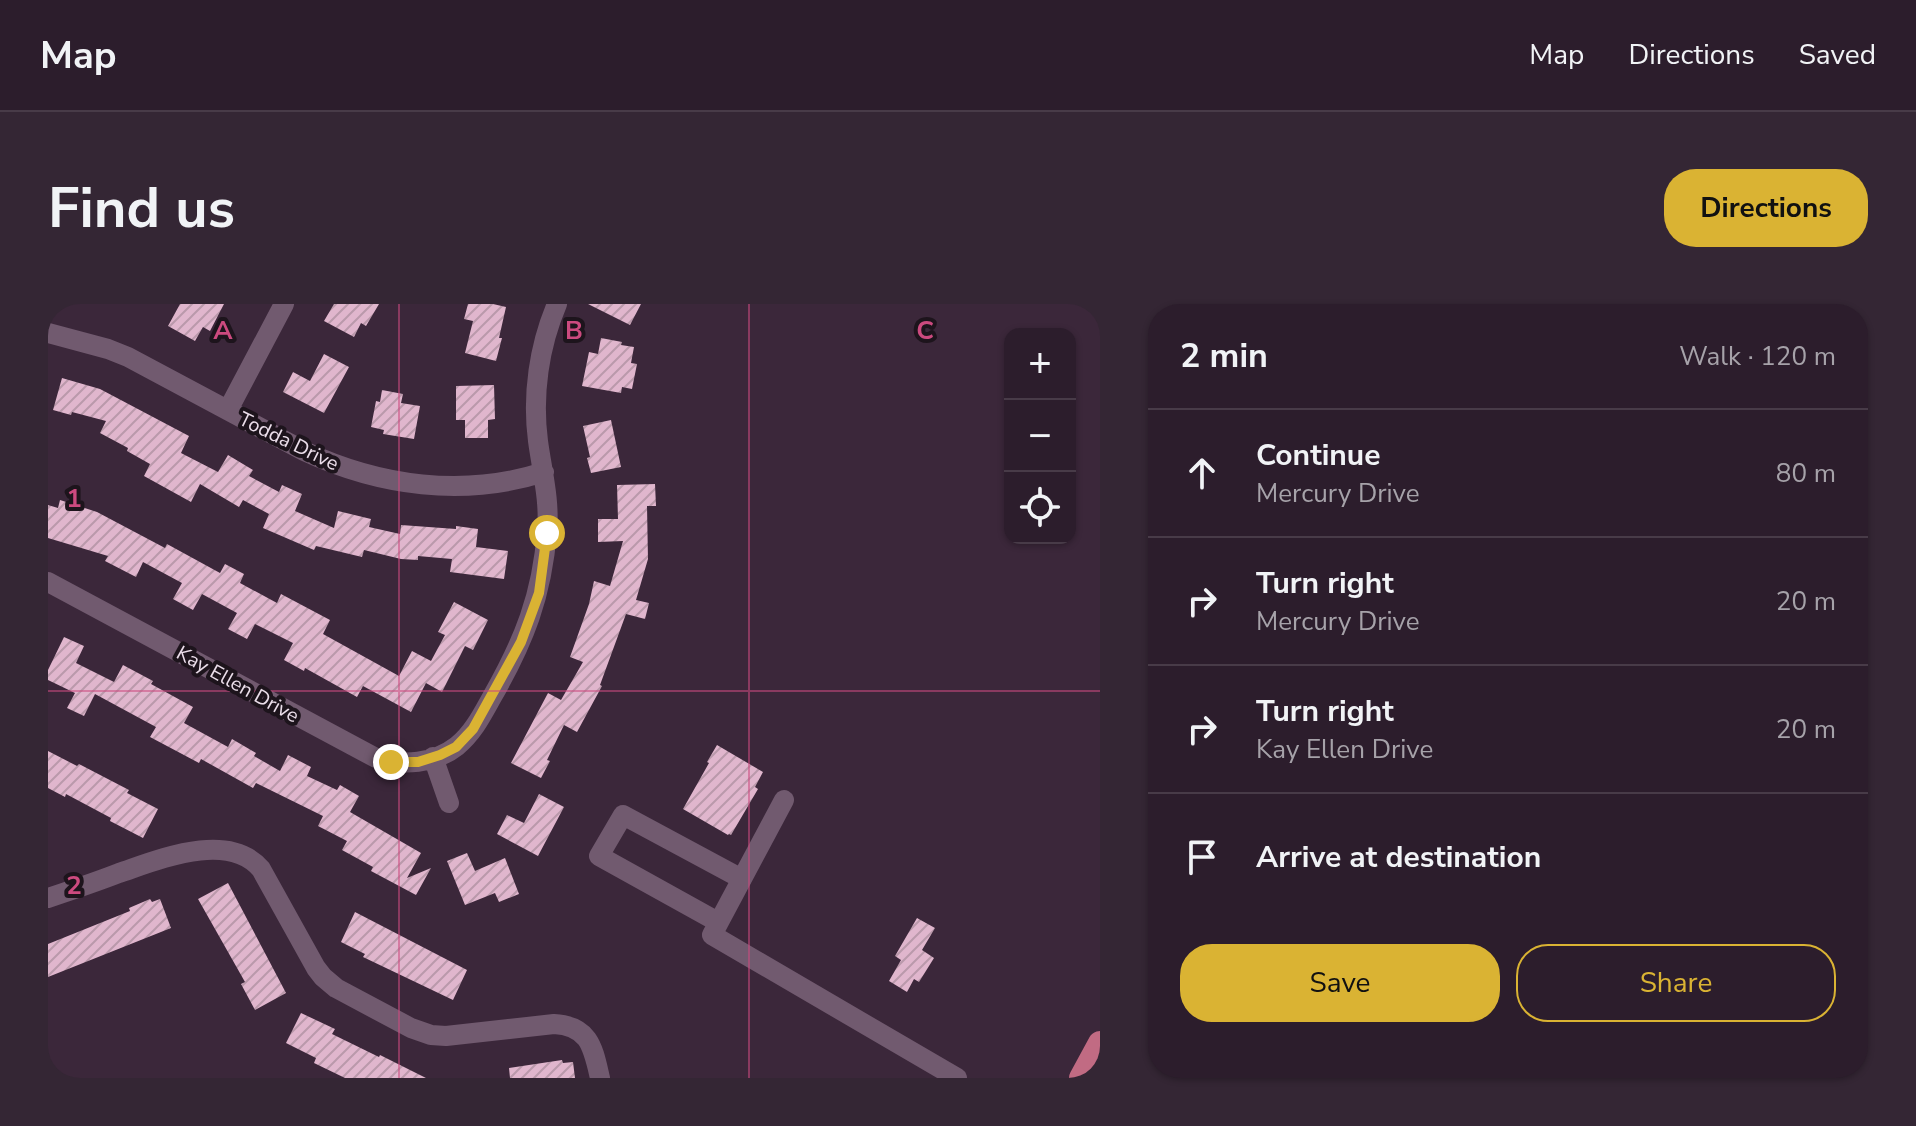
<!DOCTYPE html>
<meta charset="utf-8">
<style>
body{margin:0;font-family:"Nunito Sans",sans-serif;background:#342634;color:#f1f3f6}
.controls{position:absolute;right:24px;top:24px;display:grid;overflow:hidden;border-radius:16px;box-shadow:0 2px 6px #0004}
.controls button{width:72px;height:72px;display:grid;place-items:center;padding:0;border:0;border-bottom:2px solid #483b48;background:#2c1d2c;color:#f1f3f6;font:40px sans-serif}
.stop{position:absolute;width:24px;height:24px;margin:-18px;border:6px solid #dab333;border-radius:50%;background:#fff}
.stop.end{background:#dab333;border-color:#fff;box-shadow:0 2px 8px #0008}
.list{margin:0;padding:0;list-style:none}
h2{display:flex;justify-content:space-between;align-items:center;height:104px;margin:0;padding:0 32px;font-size:34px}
h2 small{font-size:26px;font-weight:400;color:#a6a2a9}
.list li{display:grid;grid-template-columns:52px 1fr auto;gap:24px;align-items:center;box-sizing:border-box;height:128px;padding:0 32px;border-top:2px solid #483b48}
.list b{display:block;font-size:30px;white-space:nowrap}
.list p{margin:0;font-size:26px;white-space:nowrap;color:#a6a2a9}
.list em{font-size:26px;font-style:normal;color:#a6a2a9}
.actions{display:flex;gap:16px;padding:24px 32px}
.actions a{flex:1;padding:18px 0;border:2px solid #dab333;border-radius:32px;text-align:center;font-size:28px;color:#dab333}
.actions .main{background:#dab333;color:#111}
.icon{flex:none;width:44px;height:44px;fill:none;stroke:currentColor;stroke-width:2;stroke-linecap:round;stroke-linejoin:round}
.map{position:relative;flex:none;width:1052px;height:774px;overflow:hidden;border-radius:32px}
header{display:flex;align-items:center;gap:48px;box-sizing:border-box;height:112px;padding:0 40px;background:#2c1d2c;border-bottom:2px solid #483b48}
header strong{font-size:38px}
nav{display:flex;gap:44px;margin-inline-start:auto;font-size:28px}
.intro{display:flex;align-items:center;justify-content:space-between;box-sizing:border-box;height:192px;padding:0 48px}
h1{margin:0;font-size:56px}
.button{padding:20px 36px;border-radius:32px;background:#dab333;color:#111;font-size:28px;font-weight:700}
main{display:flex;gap:48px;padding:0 48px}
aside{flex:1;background:#2c1d2c;border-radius:32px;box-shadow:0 2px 6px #0004}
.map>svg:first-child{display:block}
.building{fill:url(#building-hatch)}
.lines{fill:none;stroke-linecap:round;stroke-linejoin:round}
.minor{stroke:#715a6f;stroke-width:20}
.major{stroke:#c16b83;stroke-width:24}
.route{stroke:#dab333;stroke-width:10}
.grid{fill:none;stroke:#cc4a7f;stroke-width:2;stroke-opacity:0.55}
.labels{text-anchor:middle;stroke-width:8;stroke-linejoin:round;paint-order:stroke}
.street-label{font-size:20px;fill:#ebdeea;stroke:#1d141c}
.grid-label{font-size:26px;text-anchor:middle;font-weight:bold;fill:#cc4a7f;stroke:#1d141c;stroke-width:8;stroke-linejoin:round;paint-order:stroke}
</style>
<header>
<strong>Map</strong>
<nav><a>Map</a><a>Directions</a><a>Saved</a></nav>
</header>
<div class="intro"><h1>Find us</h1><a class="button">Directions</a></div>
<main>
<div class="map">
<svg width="1052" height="774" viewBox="0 0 1052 774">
<defs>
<pattern id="building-hatch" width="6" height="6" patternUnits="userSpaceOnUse" patternTransform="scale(2)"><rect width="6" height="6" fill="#e0b6cd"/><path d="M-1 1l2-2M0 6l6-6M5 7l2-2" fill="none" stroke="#ba99ab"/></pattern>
</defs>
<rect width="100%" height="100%" fill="#3b273a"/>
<path class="building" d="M 132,0 L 176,0 L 162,27 L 155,23 L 147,37 L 120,22 Z
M 286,0 L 331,0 L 318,22 L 313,19 L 306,33 L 276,17 Z
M 420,0 L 445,0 L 458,3 L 451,34 L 454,34 L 448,57 L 417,49 L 425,17 L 416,15 Z
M 540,0 L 593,0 L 582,21 Z
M 553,34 L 574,38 L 573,41 L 586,43 L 583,59 L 589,60 L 584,85 L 574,83 L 573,89 L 534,82 L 541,48 L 550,50 Z
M 276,50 L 301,63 L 276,109 L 235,88 L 245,68 L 262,77 Z
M 14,74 L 52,85 L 141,132 L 133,149 L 170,168 L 180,151 L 205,166 L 201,172 L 231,188 L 234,181 L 254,190 L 247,207 L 286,224 L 290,207 L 323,215 L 321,223 L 352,230 L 353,221 L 408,225 L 408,222 L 430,225 L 428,243 L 460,247 L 456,275 L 402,268 L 404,255 L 370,252 L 370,256 L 353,255 L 316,246 L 314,253 L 268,242 L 266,246 L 215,224 L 221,210 L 195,196 L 191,203 L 152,180 L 143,198 L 96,172 L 102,160 L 79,147 L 80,144 L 52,129 L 58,117 L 24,108 L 23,111 L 5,106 Z
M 446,81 L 447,115 L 440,116 L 440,134 L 417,134 L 417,116 L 408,116 L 408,82 Z
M 334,86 L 355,90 L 353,99 L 372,102 L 366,135 L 335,130 L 336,126 L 323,123 L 328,97 L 332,98 Z
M 563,116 L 573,163 L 543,169 L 539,154 L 542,153 L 535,122 Z
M 607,180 L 608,202 L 599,202 L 600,255 L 588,296 L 601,299 L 597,315 L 578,310 L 552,381 L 554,382 L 529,428 L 516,421 L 499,456 L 502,457 L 493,474 L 463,459 L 500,389 L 513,396 L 535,358 L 522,353 L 541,300 L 546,277 L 562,282 L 575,237 L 550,238 L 550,215 L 570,215 L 569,181 Z
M 12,196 L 49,208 L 117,244 L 119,240 L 172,269 L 177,260 L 196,270 L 192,279 L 229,299 L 233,290 L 282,316 L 275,330 L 351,372 L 364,347 L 383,357 L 397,331 L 390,328 L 406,298 L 440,316 L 425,346 L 417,342 L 394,388 L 378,379 L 363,408 L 315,382 L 309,393 L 257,364 L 256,367 L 236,356 L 245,339 L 207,320 L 199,335 L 180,325 L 189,309 L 154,290 L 145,306 L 125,295 L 134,279 L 95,258 L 88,273 L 57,257 L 60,252 L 0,234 L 0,201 L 10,204 Z
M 16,333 L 36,342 L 28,359 L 66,378 L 75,361 L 105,377 L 103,380 L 145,403 L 136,419 L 180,443 L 184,435 L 208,449 L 206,452 L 232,467 L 240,451 L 263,463 L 259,472 L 289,486 L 292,481 L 311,492 L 302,508 L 373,549 L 359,574 L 383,564 L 368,591 L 323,567 L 325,563 L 294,546 L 299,537 L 270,522 L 275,512 L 208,479 L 205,484 L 153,455 L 151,459 L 102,433 L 108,423 L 47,390 L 36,412 L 19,404 L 27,389 L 0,376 L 0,366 Z
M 669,441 L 715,468 L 707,483 L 710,485 L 683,531 L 681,530 L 680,531 L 635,505 L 661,459 L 659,458 Z
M 0,447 L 29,462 L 31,460 L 81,486 L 79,489 L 110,505 L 95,534 L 62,517 L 63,514 L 18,490 L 17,493 L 0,484 Z
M 491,490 L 516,503 L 490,552 L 449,530 L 459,511 L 476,519 Z
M 419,549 L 427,567 L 457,554 L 471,590 L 451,598 L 447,589 L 417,601 L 399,557 Z
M 180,579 L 238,689 L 207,706 L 193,680 L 197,678 L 150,595 Z
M 102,595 L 104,598 L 112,595 L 123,624 L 0,673 L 0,640 L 82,607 L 81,604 Z
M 307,608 L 419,666 L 405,696 L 315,653 L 317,650 L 293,638 Z
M 869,614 L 887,624 L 874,646 L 886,654 L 871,678 L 866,675 L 859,688 L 841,677 L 853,656 L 847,652 Z
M 253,709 L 287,725 L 284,730 L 331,753 L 332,751 L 378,774 L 297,774 L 266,759 L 268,754 L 238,739 Z
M 514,756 L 515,759 L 525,758 L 527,774 L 462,774 L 461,764 Z"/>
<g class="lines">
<path class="minor" d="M 0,29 L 60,45 L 80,53 L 256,147 C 331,182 416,194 496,168
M 180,106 L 236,0
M 0,278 L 328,454 C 355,462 386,460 409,442 C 425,429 434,411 444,393 C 476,337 494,292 499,227 C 502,197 494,167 490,137 C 484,91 491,42 509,0
M 385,453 L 401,499
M 736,496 L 664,631 L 909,774
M 0,594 C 24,586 48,578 71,569 C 110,556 180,526 213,565 L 268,664 L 275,673 L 288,684 L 363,724 L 383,731 L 398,732 L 506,720 C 542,722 545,744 552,774
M 670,618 L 551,552 L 575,511 L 694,575"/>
<path class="major" d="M 1033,774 L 1052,739"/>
</g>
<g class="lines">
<path class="route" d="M 343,458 L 370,458 L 392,451 L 408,443 L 425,425 L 473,338 L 491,289 L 499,229"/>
</g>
<path class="grid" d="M 351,0 L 351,774M 701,0 L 701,774M 0,387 L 1052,387"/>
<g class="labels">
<g class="street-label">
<text transform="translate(241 137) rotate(26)" y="7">Todda Drive</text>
<text transform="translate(190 380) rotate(29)" y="7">Kay Ellen Drive</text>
</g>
</g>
<g class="grid-label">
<text x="175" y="35">A</text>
<text x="526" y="35">B</text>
<text x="877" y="35">C</text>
<text x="26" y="203">1</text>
<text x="26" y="590">2</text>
</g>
</svg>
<div class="controls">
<button>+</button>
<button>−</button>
<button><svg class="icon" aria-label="locate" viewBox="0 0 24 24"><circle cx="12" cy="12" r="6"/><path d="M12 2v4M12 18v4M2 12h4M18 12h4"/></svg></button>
</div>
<div class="stop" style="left:499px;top:229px"></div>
<div class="stop end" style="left:343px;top:458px"></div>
</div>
<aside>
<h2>2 min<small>Walk · 120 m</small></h2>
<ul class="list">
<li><svg class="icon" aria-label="ahead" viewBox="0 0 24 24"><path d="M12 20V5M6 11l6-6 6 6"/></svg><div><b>Continue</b><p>Mercury Drive</p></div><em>80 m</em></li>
<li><svg class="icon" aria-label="right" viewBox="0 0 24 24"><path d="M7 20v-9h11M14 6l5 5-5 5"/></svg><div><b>Turn right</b><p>Mercury Drive</p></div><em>20 m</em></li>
<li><svg class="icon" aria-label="right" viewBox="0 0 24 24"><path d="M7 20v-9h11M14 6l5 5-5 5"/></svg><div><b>Turn right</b><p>Kay Ellen Drive</p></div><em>20 m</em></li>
<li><svg class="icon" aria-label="arrive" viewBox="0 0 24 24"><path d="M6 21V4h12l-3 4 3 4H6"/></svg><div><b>Arrive at destination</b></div></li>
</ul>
<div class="actions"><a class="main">Save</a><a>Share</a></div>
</aside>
</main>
